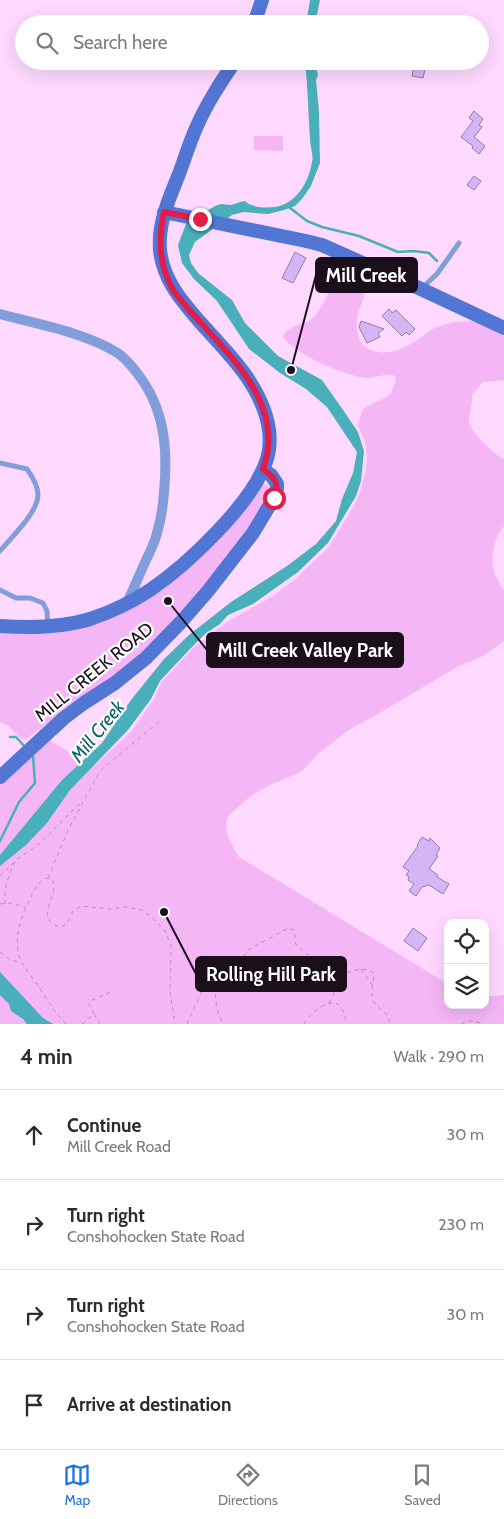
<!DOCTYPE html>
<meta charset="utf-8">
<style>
body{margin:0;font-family:Cabin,sans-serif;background:#f2f2f3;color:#2b2b33}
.controls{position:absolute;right:15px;bottom:15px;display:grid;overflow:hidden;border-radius:10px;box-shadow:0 5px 20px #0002}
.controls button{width:45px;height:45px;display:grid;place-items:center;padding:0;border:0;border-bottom:1px solid #e1e1e2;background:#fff;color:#2b2b33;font:25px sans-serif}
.stop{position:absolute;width:15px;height:15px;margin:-11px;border:4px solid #e11d48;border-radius:50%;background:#fff}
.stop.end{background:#e11d48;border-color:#fff;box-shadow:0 1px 5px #0008}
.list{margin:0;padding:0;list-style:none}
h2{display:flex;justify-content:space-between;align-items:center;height:65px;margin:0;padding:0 20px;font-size:21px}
h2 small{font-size:16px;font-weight:400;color:#7c7c81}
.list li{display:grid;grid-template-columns:32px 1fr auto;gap:15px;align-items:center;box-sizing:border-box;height:90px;padding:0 20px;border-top:1px solid #e1e1e2}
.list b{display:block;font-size:19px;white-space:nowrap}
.list p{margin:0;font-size:16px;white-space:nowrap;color:#7c7c81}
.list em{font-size:16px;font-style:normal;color:#7c7c81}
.icon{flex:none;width:28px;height:28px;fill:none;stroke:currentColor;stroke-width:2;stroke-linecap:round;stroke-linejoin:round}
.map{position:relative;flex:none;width:504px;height:1024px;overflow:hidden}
.search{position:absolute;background:#fff;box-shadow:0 5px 20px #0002;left:15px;right:15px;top:15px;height:55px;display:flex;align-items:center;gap:12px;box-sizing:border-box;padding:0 18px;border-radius:28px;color:#7c7c81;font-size:19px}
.sheet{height:425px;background:#fff}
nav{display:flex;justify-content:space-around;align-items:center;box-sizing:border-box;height:70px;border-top:1px solid #e1e1e2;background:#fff;font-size:14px;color:#7c7c81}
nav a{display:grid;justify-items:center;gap:2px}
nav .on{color:#1a73e8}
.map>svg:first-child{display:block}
.green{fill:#f5b6f6}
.water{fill:#49afbb}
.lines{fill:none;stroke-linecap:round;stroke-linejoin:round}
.stream{stroke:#49afbb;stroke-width:2.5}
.building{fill:#d4b6f6;stroke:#917ea7}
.path{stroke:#b294b2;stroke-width:1;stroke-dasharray:4 4;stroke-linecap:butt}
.lane{stroke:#829ddc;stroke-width:5}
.street{stroke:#829ddc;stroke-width:10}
.secondary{stroke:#5276d3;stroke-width:14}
.route{stroke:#e11d48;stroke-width:6}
.labels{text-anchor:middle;stroke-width:4.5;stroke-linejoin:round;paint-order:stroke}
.street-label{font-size:18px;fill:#1c0f1c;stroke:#fff}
.water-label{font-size:19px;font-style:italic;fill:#0a626b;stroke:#fff}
.leader{fill:none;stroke:#1c0f1c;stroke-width:2}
.callout-dot{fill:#1c0f1c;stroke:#fff;stroke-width:2}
.callout{fill:#1c0f1c;stroke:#1c0f1c;stroke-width:2}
.callout-label{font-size:19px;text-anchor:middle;font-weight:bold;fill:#fff}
</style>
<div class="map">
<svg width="504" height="1024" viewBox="0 0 504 1024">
<rect width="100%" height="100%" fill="#ffd9ff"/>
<path class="green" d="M 254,136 L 283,136 L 283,151 L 254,150 Z
M 358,281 C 372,292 358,306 357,319 C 356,324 357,330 358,335 C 359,339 360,342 363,345 C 380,359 399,351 416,341 C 422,337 428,331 435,328 C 448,322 463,320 477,322 C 486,323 496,331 504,336 L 504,380 L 483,382 L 472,395 C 473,405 468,414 469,422 C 472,434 493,454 504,459 L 504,526 C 494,535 490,560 494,572 C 497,579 500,585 504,590 L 504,641 L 485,655 L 457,667 L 373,717 L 350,729 L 319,753 L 303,770 L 296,774 L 270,785 L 252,795 L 228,816 L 226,823 L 227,835 L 239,857 L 448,984 L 448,1005 L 485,1005 L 485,997 L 504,995 L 504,1024 L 0,1024 L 0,784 L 49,740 L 93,767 L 131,732 L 154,699 L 161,683 L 192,649 L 227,622 L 273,596 L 293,581 L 329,547 L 356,502 L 360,492 L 366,470 L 367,456 L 365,442 L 358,426 L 362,410 L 366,407 L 387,397 L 391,393 L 396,380 L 395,376 C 386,372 376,378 367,378 C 347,377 294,354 283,337 C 287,325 302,326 312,319 C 318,314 321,306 325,299 C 331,287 346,283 358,281 Z
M 263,483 L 272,488 L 255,521 L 164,635 L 131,667 L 64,711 L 26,739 L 20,738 L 9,726 L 0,722 L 0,630 L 128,609 Z"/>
<path class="water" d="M 310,0 L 320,0 L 315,24 L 306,24 Z
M 305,61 L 314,61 L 318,75 L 316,80 L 319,112 L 320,163 L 311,186 L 302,199 L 295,206 L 284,210 L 268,214 L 243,212 L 232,215 L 195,242 L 189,255 L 191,263 L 198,273 L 232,300 L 245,323 L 278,356 L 322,380 L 341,407 L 358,432 L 364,451 L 361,481 L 356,496 L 328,543 L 298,572 L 253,604 L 228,615 L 220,624 L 206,633 L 189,650 L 160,681 L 151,699 L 128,730 L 70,790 L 47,823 L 26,845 L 0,866 L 0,855 L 62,780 L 102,743 L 131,700 L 164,659 L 189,635 L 231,602 L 287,566 L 316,544 L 336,521 L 342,499 L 353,473 L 357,452 L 327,407 L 306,389 L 280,373 L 249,349 L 217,301 L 194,279 L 182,263 L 178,245 L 186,224 L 215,206 L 221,204 L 231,205 L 240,202 L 245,201 C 252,208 266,208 275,207 C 296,204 309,182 312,162 C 314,155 310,147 310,139 C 308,113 308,87 305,61 Z
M 0,972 L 43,1018 L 53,1024 L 27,1024 L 23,1019 L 11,1011 L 9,1004 L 0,995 Z"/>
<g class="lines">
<path class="stream" d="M 289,207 L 307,221 L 322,227 L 359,236 L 398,252 L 414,251 L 429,253 L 437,261
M 10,737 L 16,737 L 26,748
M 0,841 L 19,802 L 35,783 L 33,756 L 31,754"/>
</g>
<path class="building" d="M 415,61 L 427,61 L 423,78 L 412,76 Z
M 474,111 L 483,119 L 479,125 L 482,127 L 474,137 L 485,146 L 479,154 L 472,148 L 473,146 L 461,137 L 473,121 L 469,118 Z
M 474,176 L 481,181 L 474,190 L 467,185 Z
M 295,252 L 306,258 L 293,283 L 282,278 Z
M 389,309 L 392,313 L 396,310 L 415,329 L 409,335 L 406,332 L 402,336 L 382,316 Z
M 361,321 L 384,329 L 378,333 L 380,337 L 367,343 L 359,327 Z
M 422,837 L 429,841 L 430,838 L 440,848 L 436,855 L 438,856 L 429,869 L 438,875 L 437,877 L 449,884 L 443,894 L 429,885 L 422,887 L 416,896 L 409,891 L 414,884 L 408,880 L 409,877 L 406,875 L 409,871 L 403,867 L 418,846 L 417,845 Z
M 413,928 L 427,938 L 418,951 L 404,941 Z"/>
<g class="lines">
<path class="path" d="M 0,876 L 16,860 L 39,844 L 78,805 L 81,805
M 48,878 L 68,830 L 100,771 L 162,719
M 0,904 L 10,903 L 25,907
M 5,904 C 4,888 8,876 15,862
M 0,952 L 9,959 L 21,963
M 361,969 L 373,986
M 212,981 L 241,960 L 248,950 L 288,928 L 294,930 L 296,945 L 329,972 L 339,974 L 361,969 L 369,970 L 374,974 C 374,982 369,994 374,1002 C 380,1011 388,1011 390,1024
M 329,1003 L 340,981 L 339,974
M 94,1014 L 89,1004 L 90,1001 L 113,991
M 66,1024 C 55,1012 49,1003 41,990 C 35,981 28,973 23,964 C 11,945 20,919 29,901 C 34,891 37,881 48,878 L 53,881 C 54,885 54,889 53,893 C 49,907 40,921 60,927 L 67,924 L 73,911 L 81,906 L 109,909 L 125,907 L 142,910 L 155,920 L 165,931 L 171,946 L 170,991 L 175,1024
M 82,1024 L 94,1014 L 100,1024
M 187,1024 L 202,991 L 212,981 C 218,997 213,1010 224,1024
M 304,1024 C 317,1005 343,988 346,1024
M 461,1024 C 468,1020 475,1020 482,1024"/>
<path class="lane" d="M 422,288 L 437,274 L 459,243
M 0,463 L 27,469 C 32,476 38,486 38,495 C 38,512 11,538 0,551
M 0,590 L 16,598 L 30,598 L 43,603 L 47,611 L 48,626"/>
<path class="street" d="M 0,314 C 37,324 83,332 116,352 C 124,357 131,365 137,373 C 165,408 168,450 164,492 C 163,506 161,520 157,533 C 155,542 151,550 147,558 C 140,573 134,588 127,603"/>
<path class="secondary" d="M 254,24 L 262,0
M 164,212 L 306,241 L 322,245 L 421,289 L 504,328
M 0,626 C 30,628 61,628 90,619 C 111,612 132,602 150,590 C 187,565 254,502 267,459 C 271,446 270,430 266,416 C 255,378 224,349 199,321 C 180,299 163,279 160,250 C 158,222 169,199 179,174 C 185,158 190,141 197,126 C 207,103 221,82 235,61
M 0,777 L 64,718 L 84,703 L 115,683 L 146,658 L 181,622 L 208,591 L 253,533 L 274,498 L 277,488 L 277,484 L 271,475 L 263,469"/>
</g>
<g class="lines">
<path class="route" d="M 200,219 L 164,212 C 158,240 159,265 173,290 C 212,343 290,395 263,469 C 275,478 280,483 274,498"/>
</g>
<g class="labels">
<g class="street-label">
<text transform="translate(94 672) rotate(-39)" y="6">MILL CREEK ROAD</text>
</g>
<g class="water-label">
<text transform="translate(97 731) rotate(-51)" y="7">Mill Creek</text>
</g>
</g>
<path class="leader" d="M291 370L316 275M168 601L207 650M164 912L196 974"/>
<g class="callout-dot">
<circle cx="291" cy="370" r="5"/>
<circle cx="168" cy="601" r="5"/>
<circle cx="164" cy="912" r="5"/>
</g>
<g class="callout">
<rect x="316" y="258" width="101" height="34" rx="5"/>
<rect x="207" y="633" width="196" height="34" rx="5"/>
<rect x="196" y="957" width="150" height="34" rx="5"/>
</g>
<g class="callout-label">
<text x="366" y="282">Mill Creek</text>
<text x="305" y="657">Mill Creek Valley Park</text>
<text x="271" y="981">Rolling Hill Park</text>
</g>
</svg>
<div class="controls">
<button><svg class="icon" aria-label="locate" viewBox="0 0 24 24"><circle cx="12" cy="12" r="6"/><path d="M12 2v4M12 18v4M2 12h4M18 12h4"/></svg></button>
<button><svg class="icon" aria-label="layers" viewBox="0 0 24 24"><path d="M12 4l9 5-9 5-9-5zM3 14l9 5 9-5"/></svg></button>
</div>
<div class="stop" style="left:274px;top:498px"></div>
<div class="stop end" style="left:200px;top:219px"></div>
<div class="search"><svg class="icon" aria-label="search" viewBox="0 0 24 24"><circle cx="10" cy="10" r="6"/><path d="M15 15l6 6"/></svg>Search here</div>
</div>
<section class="sheet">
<h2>4 min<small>Walk · 290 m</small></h2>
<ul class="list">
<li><svg class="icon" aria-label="ahead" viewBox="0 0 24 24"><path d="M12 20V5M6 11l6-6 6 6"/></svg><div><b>Continue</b><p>Mill Creek Road</p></div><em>30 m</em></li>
<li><svg class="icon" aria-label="right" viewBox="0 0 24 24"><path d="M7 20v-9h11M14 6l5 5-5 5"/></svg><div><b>Turn right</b><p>Conshohocken State Road</p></div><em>230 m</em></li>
<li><svg class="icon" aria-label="right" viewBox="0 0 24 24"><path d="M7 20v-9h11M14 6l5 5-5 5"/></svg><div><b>Turn right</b><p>Conshohocken State Road</p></div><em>30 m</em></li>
<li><svg class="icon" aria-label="arrive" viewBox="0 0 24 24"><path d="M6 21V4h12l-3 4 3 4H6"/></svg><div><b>Arrive at destination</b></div></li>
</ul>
</section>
<nav>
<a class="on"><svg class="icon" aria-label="map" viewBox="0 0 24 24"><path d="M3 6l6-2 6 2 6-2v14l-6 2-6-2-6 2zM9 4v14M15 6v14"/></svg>Map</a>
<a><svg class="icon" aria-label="directions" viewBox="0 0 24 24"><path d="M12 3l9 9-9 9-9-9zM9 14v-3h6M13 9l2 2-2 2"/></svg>Directions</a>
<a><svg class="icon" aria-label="saved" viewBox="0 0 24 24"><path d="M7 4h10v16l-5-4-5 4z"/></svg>Saved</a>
</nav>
